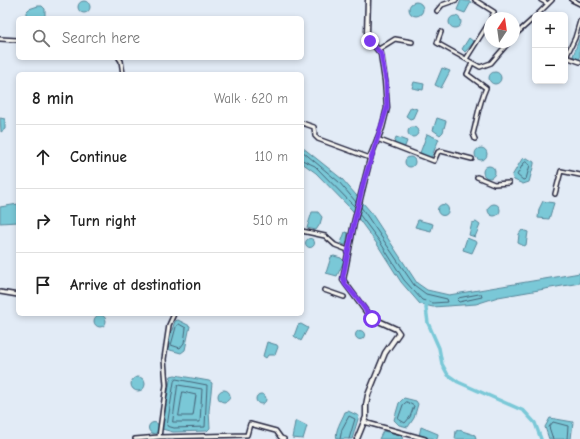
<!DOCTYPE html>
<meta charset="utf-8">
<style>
body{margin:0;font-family:"Comic Neue",sans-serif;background:#f6f6f6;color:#222}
.controls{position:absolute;right:12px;top:12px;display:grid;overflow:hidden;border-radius:6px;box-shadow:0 2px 6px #0003}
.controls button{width:36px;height:36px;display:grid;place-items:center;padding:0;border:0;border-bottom:1px solid #e0e0e0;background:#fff;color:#222;font:20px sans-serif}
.compass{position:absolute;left:484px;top:12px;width:36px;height:36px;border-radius:50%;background:#fff;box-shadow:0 2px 6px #0003;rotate:13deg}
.stop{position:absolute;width:12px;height:12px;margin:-9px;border:3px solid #7c3aed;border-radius:50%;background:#fff}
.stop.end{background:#7c3aed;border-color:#fff;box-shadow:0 1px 4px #0008}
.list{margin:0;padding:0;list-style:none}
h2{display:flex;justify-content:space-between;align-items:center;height:52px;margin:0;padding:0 16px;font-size:17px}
h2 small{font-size:13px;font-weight:400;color:#767676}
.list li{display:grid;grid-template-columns:26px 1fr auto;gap:12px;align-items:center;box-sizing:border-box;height:64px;padding:0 16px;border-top:1px solid #e0e0e0}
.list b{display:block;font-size:15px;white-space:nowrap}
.list em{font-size:13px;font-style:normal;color:#767676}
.icon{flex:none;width:22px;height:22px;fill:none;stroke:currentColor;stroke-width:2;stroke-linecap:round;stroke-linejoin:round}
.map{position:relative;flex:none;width:580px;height:439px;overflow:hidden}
.search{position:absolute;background:#fff;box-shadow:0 2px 6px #0003;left:16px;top:16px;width:288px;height:44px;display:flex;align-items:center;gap:10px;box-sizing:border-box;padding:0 14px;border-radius:6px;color:#767676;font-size:15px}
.panel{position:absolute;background:#fff;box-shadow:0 2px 6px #0003;left:16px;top:72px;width:288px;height:244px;border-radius:6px}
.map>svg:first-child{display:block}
.water{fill:#7ac8d7;stroke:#578699}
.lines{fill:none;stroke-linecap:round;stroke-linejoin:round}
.shore{stroke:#456479;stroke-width:1}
.canal{stroke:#7ac8d7;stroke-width:3.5}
.street-casing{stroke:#22223b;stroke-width:6}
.secondary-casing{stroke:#22223b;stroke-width:7}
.street{stroke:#f6f6f2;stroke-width:3}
.secondary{stroke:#f6f6f2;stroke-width:4}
.route{stroke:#7c3aed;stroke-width:5}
</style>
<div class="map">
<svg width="580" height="439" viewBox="0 0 580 439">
<rect width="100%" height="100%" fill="#e2ebf6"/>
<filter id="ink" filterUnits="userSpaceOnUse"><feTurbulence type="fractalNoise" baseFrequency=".025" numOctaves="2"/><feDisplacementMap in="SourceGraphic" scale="8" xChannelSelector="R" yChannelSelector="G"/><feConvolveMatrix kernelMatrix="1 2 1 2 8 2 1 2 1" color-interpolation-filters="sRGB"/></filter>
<g filter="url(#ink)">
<path class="water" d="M 461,0 L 471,2 L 465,13 L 457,10 Z
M78 7a6 6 0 1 1 12 0a6 6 0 1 1-12 0Z
M409 9a7 7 0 1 1 14 0a7 7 0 1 1-14 0Z
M 38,6 L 42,6 L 45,9 L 45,18 L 26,18 L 26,12 L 29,9 Z
M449 22a6 6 0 1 1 12 0a6 6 0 1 1-12 0Z
M 580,37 L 580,60 L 573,56 Z
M 469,38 L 474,42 L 465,52 L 462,49 Z
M 442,68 L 450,71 L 441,88 L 435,85 Z
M489 78a6 6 0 1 1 12 0a6 6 0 1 1-12 0Z
M 414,82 L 424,84 L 423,90 L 412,88 Z
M 411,107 L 417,109 L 413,118 L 410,119 L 406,116 Z
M 0,118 L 5,119 L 5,129 L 1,132 Z
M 437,118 L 446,121 L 443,132 L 440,135 L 433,130 Z
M408 132a5 5 0 1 1 10 0a5 5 0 1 1-10 0Z
M 427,134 L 439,139 L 431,158 L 420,153 Z
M 396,137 L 407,141 L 404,149 L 394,144 Z
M 302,147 L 342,179 L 370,211 L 417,283 L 427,290 L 449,295 L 580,273 L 580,283 L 498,297 L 476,304 L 433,307 L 420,304 L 401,282 L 377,244 L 352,210 L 316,173 L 302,163 Z
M475 154a6 6 0 1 1 12 0a6 6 0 1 1-12 0Z
M405 162a5 5 0 1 1 10 0a5 5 0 1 1-10 0Z
M 527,158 L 534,162 L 534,164 L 529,182 L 523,184 L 514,180 L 512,176 L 522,159 Z
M483 172a6 6 0 1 1 12 0a6 6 0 1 1-12 0Z
M 543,201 L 554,203 L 549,219 L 538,218 L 539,209 Z
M 18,204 L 18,222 L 0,223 L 0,207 Z
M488 210a6 6 0 1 1 12 0a6 6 0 1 1-12 0Z
M437.5 210a5.5 5.5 0 1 1 11 0a5.5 5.5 0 1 1-11 0Z
M 312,212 L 318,212 L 322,217 L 320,224 L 316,230 L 307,228 Z
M 418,220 L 433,224 L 431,231 L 415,227 Z
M 476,222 L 480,225 L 475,237 L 469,235 L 472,223 Z
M 522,230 L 528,232 L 526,245 L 524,246 L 518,243 L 519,234 Z
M 345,232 L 348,233 L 346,245 L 344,245 L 341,243 Z
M 467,238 L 477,242 L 472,253 L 463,250 Z
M305.5 243a4.5 4.5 0 1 1 9 0a4.5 4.5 0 1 1-9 0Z
M 334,256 L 341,258 L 344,261 L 337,276 L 326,273 L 331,257 Z
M94 321a6 6 0 1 1 12 0a6 6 0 1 1-12 0Z
M 178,320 L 190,326 L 185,350 L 181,353 L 170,350 L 167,345 L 175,321 Z
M 301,324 L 308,328 L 301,341 L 294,336 L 298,325 Z
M355.5 335a4.5 4.5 0 1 1 9 0a4.5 4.5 0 1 1-9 0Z
M 267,342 L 277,345 L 278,347 L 275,355 L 268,355 L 266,358 L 263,356 Z
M 175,375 L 209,381 L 212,383 L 209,411 L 210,428 L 207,431 L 173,432 L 162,429 L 170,380 L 171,376 Z
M131 384a7 7 0 1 1 14 0a7 7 0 1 1-14 0Z
M218 396a6 6 0 1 1 12 0a6 6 0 1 1-12 0Z
M256 399a5 5 0 1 1 10 0a5 5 0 1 1-10 0Z
M 404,398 L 416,401 L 418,404 L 414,418 L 408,427 L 399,425 L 394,420 L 399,403 Z
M 348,411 L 359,416 L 352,439 L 337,439 C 334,431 342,420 345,412 Z
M 550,418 L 573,422 L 571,439 L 549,439 L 545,427 Z
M 297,421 L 307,426 L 303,439 L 292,438 L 295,422 Z
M148.5 428a5.5 5.5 0 1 1 11 0a5.5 5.5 0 1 1-11 0Z
M 421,427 L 438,434 L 437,439 L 419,436 Z
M 459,430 L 475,435 L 476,439 L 455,439 L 456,431 Z
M 383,431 L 401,435 L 403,439 L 379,439 Z"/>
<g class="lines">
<path class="shore" d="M 302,151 L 339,182 L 356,202
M 302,160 L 315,166 L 355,207
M 526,162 L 530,165 L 526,179 L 523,180 L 517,175 L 523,164 Z
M 359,214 L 380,242 L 404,280 L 422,300 L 433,303 L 448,302 L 447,299 L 426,294 L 414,285 L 361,207
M 481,294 L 482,297 L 459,302 L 457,300 L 459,298 Z
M 179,324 L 186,328 L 184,343 L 180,348 L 171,345 L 176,327 Z
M 176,379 L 207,385 L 205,427 L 174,428 L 167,426 L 174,382 Z
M 178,385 L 202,389 L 200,422 L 173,422 Z
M 183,392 L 196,395 L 193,416 L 179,416 Z
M 407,402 L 414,406 L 410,417 L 405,423 L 398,419 L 403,405 Z
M 340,439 L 342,429 L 349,416 L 355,419 L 349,439
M 553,439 L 549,427 L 553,422 L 568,426 L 567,439"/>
<path class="canal" d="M 427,301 L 426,308 L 428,323 L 439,348 L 442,364 L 448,375 L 458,382 L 524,411 L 535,423 L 541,439"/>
<g class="street-casing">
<path id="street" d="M 475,0 L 494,12 L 491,18
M 541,0 L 548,4
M 572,0 L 580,4
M 437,11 L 442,5 L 456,0
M 537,15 L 552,0
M 580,21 L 575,38 L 566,57 L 580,62
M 441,32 L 437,43 L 480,67 L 491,63 L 509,42
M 514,36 L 535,17
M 0,39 L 18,40
M 379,49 L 395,39 L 412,42
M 119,58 L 121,61 L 123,74
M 466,59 L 490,21
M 472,63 L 467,74 L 486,88 C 479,103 477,119 473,134 L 475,139
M 302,123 L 314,127 L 315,136 L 318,139 L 370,158
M 377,139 L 434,161 L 438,152 L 441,151 L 472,159
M 477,177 L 494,184 L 509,183
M 555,194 L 561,171 L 580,175
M 302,231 L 325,236 L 335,245 L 348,250
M 324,290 L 344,297
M 0,292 L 18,295
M 174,314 L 169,325 L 164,359 L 166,385 L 159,437 L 247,435 L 250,424 L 276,431 L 281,438 L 284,439
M 364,422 L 425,439
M 135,439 L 159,437"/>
</g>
<g class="secondary-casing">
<path id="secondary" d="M 357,439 L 366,417 L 366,405 L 368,395 L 385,353 L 399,333 L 396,329 L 370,317 L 343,280 L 354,223 L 371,155 L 382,128 L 387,108 L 385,81 L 381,54 L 369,39 L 367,32 L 368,0"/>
</g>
<use href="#street" class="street"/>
<use href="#secondary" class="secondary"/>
</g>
</g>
<g class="lines" filter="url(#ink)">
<path class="route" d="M 370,41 L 381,54 L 386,81 L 387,108 L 364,181 L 354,223 L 343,277 L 345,284 L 357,298 L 372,319"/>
</g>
</svg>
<div class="controls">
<button>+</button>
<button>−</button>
</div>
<svg class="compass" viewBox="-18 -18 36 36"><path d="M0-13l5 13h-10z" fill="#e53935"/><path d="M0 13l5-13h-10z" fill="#767676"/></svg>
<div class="stop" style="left:372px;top:319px"></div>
<div class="stop end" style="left:370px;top:41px"></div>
<div class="search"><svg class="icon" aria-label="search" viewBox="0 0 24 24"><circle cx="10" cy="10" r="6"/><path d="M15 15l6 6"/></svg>Search here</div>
<section class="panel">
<h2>8 min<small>Walk · 620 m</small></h2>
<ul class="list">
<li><svg class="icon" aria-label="ahead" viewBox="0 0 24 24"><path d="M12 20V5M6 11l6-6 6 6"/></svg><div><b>Continue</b></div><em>110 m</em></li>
<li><svg class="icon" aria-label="right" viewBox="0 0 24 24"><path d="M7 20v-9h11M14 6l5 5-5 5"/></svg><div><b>Turn right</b></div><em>510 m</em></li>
<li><svg class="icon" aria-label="arrive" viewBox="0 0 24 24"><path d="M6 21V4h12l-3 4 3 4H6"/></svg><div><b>Arrive at destination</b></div></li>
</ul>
</section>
</div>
